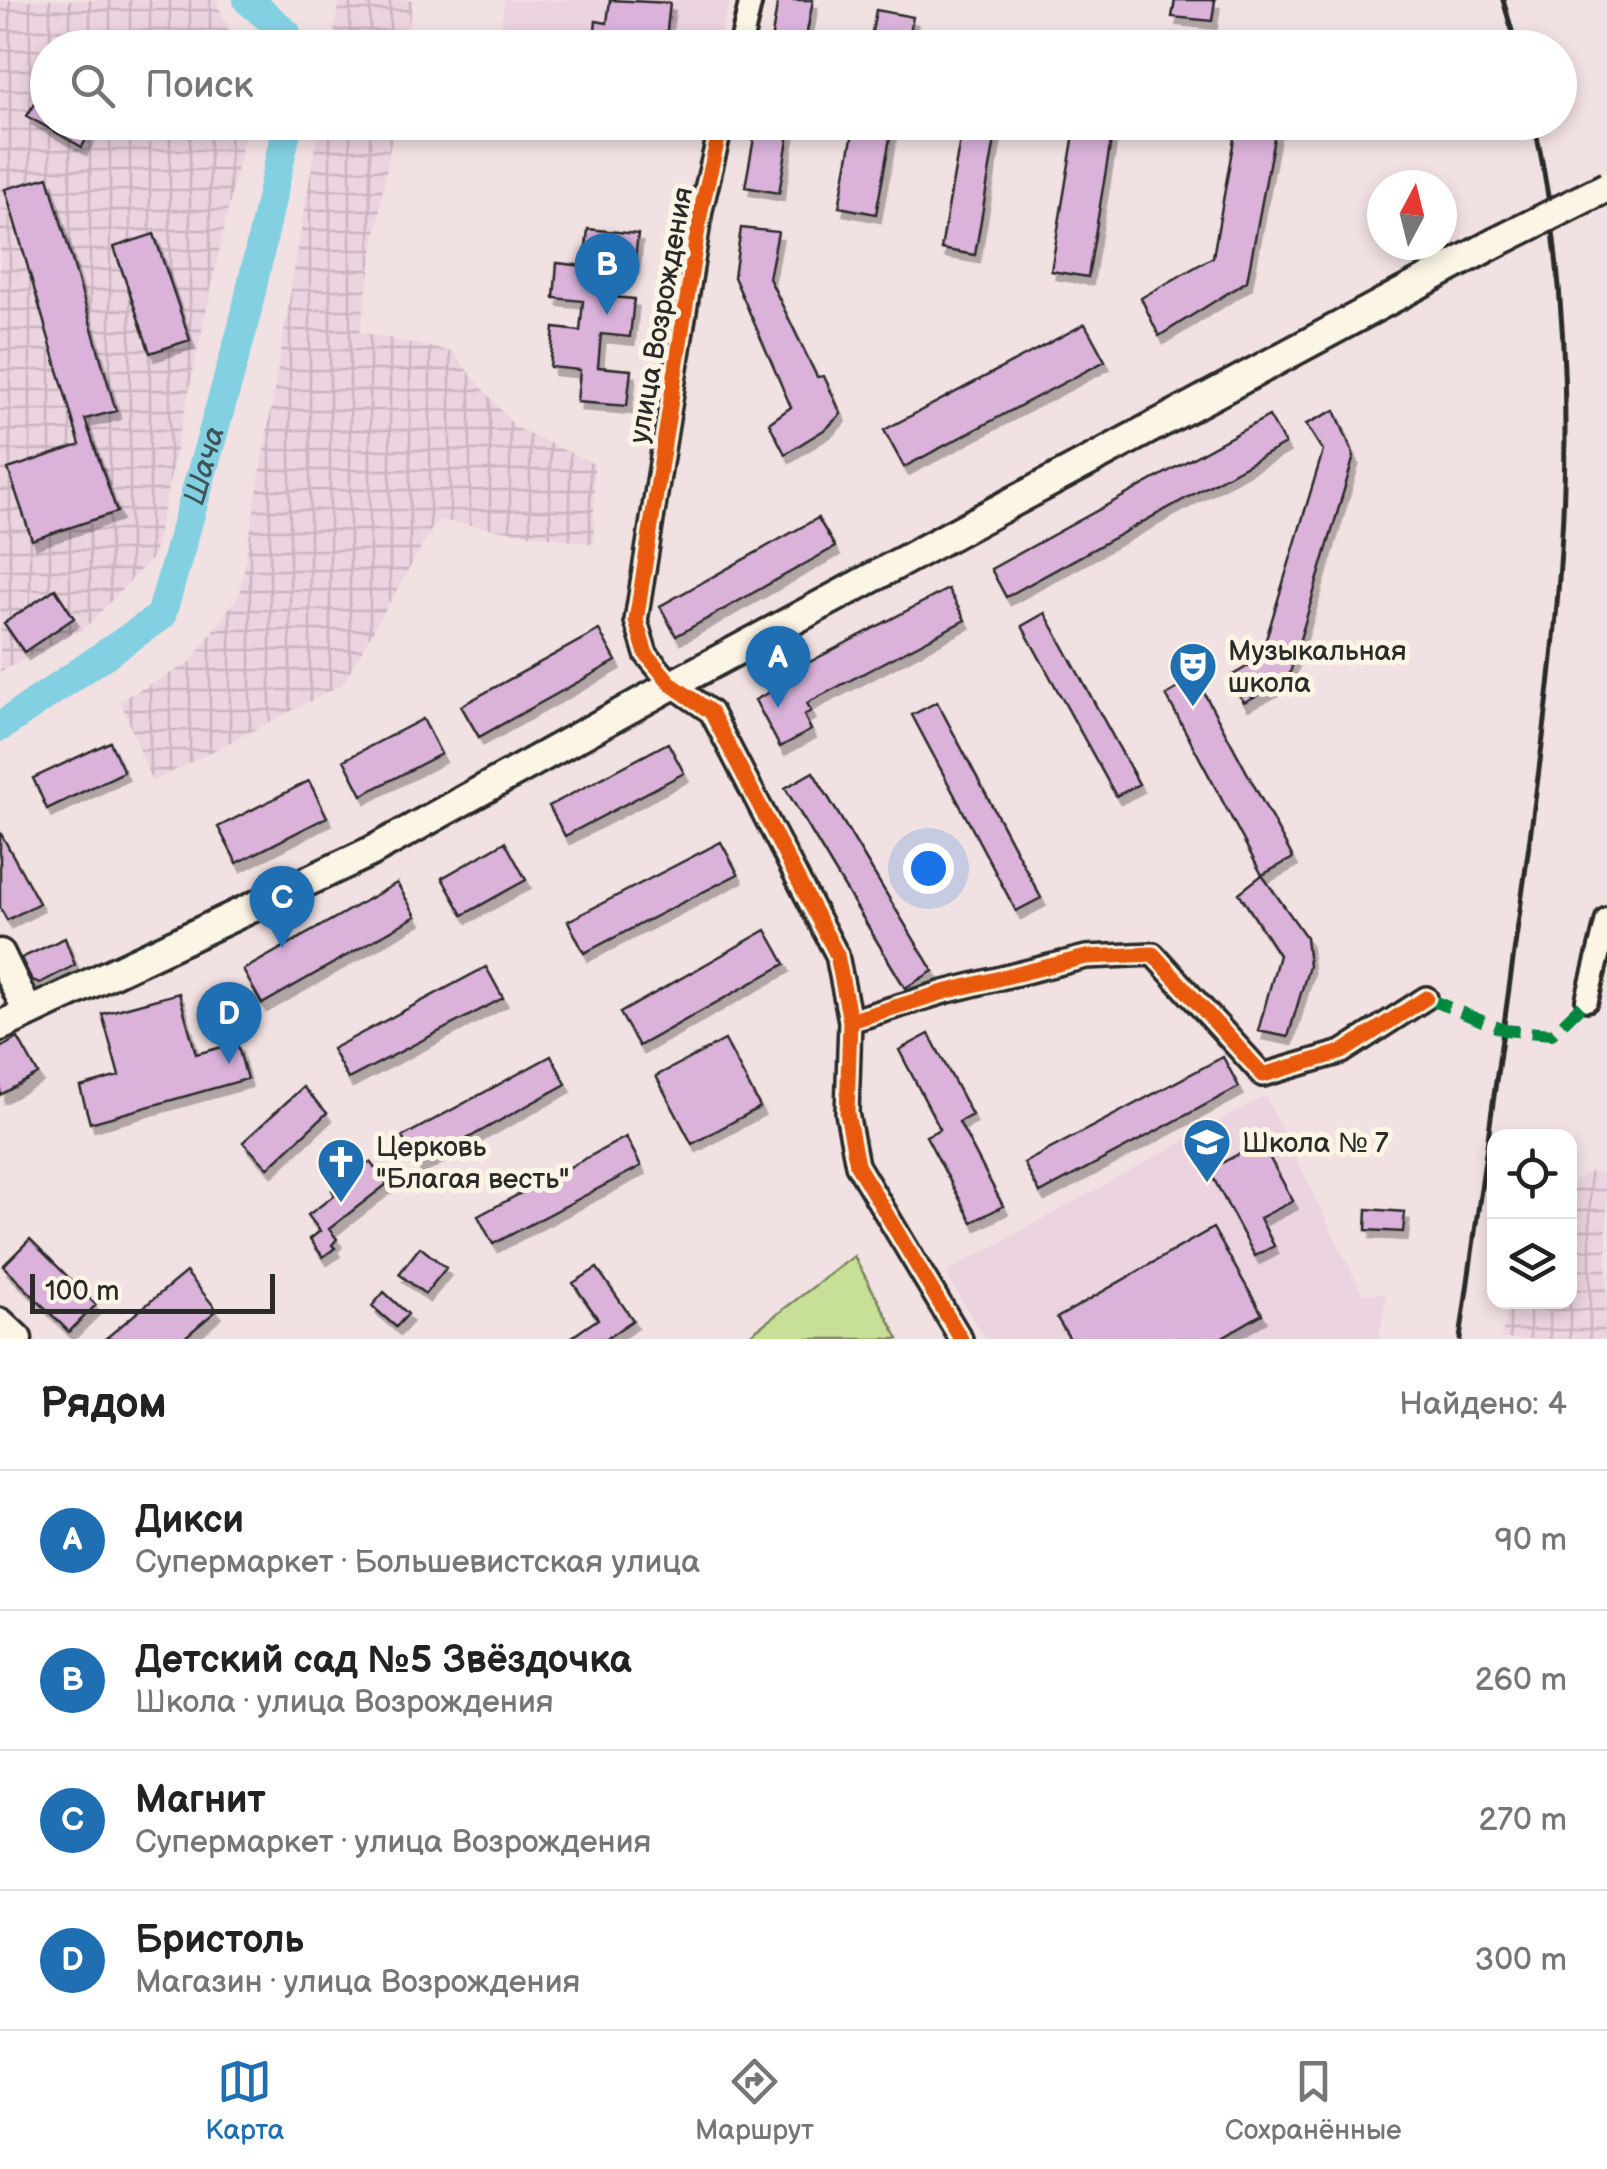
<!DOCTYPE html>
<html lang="ru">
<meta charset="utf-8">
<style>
body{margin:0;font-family:"Balsamiq Sans",sans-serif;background:#f2f2f2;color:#222}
.controls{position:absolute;right:30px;bottom:30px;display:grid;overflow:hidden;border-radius:20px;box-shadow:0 5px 15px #0003}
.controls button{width:90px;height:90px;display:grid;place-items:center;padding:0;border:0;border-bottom:2px solid #e0e0e0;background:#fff;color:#222;font:50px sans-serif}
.compass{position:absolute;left:1367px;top:170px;width:90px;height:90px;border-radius:50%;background:#fff;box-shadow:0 5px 15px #0003;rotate:7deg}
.scale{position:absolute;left:30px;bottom:25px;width:245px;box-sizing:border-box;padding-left:10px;border:5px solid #2b2b2b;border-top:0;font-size:28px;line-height:35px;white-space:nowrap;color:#2b2b2b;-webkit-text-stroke:8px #fcf5e5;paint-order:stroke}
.you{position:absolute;left:928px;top:868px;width:35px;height:35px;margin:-25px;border:8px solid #fff;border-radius:50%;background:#1a73e8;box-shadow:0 0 0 15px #1a73e833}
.badge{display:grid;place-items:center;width:65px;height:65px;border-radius:50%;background:#1f6fb2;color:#fff;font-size:32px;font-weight:700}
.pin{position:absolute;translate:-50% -82px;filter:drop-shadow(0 2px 5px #0008)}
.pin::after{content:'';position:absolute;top:52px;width:35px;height:30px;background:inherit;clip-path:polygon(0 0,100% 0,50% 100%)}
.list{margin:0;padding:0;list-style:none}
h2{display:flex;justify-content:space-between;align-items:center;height:130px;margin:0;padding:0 40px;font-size:42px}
h2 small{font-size:32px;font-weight:400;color:#767676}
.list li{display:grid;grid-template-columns:65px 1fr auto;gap:30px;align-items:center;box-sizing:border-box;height:140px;padding:0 40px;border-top:2px solid #e0e0e0}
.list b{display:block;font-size:38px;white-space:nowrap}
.list p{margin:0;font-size:32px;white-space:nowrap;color:#767676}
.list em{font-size:32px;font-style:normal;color:#767676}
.icon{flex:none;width:55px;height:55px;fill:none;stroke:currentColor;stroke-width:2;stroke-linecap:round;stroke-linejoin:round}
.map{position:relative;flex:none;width:1607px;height:1339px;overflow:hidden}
.search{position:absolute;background:#fff;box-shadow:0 5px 15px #0003;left:30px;right:30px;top:30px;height:110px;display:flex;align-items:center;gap:25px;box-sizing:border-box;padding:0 35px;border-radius:55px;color:#767676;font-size:38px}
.sheet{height:690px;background:#fff}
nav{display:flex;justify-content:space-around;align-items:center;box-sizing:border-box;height:140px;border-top:2px solid #e0e0e0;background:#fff;font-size:28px;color:#767676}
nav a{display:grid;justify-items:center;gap:5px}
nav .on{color:#1f6fb2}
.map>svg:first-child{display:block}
.built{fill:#ebd3e0}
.industrial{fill:url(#industrial-grid)}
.green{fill:#c7df96;stroke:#798560;stroke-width:2.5}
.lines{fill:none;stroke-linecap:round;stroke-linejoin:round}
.river{stroke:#82d0e1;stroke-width:30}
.building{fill:#dab2da;stroke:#2b2b2b;stroke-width:2.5;filter:url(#shadow)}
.minor-casing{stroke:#2b2b2b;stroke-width:28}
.major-casing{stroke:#2b2b2b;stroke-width:35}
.minor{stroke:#fcf5e5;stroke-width:20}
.major{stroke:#fcf5e5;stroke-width:28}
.rail{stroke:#2b2b2b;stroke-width:5}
.major-bridge-casing{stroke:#2b2b2b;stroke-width:35;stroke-linecap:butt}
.major-bridge{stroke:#fcf5e5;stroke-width:28}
.quiet{stroke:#00873e;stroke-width:12;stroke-dasharray:25 12;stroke-linecap:butt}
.cycleway-casing{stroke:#fcf5e5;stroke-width:21}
.cycleway{stroke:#e8590c;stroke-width:15}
.labels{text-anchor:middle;stroke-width:10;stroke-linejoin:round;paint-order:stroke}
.street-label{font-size:28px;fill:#2b2b2b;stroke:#fcf5e5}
.poi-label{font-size:28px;fill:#2b2b2b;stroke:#fcf5e5;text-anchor:start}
.water-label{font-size:30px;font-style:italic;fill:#415458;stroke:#fcf5e5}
</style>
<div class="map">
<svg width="1607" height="1339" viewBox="0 0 1607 1339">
<defs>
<pattern id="industrial-grid" width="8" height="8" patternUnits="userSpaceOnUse" patternTransform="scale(2.5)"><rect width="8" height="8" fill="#ebd3e0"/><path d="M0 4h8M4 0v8" fill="none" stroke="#cab5c0"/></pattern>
<filter id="shadow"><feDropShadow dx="4.5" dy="8" stdDeviation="0" flood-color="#0004"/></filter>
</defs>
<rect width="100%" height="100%" fill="#f2e1e2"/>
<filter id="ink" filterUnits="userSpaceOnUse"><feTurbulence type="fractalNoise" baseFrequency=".01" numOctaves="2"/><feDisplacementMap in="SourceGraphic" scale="20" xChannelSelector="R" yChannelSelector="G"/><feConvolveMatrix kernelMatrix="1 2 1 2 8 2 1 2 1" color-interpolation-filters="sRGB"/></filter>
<g filter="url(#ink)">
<path class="built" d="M 504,0 L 730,0 L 717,47 L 499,48 Z
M 1265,1096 L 1362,1293 L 1386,1294 L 1379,1339 L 985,1339 L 945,1273 Z"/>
<path class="industrial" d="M 0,0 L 216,0 L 236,47 L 48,48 L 48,122 L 247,123 L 153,557 L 87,626 L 0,672 Z
M 339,0 L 413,0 L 405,47 L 332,47 Z
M 319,123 L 394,123 L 360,332 L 452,352 L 515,427 L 594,464 L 594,544 L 437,520 L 342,685 L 152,782 L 120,700 L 190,663 L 240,593 Z
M 1592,1171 L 1607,1175 L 1607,1339 L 1501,1339 L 1510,1302 L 1570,1302 L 1570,1182 Z"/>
<path class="green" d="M 854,1256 L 899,1339 L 744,1339 Z"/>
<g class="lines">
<g class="river">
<path d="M 248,0 L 286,33 L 288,48"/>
<path id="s1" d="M 0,727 L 161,616 L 243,327 L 288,122"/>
</g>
</g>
<path class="building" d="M 610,0 L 670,3 L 665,48 L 593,48 L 596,21 L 607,23 Z
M 778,0 L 813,0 L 804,48 L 770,48 Z
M 1175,0 L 1215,0 L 1212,21 L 1172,17 Z
M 876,10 L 913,17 L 907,48 L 869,48 Z
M 48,80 L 48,122 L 95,122 L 82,147 L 27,116 Z
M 757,122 L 791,122 L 779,193 L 745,187 Z
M 855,122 L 893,122 L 876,214 L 839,207 Z
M 963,122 L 998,122 L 975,255 L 941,249 Z
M 1076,122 L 1114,122 L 1088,277 L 1051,271 Z
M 1237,122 L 1277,122 L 1247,281 L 1159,336 L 1141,298 L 1213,257 Z
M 48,177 L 116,411 L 85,419 L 117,512 L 32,540 L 8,469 L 80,445 L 5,189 Z
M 741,228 L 778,232 L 769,278 L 817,377 L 824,376 L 841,414 L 827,428 L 785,454 L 769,423 L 791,407 L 734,277 Z
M 588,229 L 638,234 L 634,267 L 604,264 L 601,296 L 634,299 L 630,337 L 601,334 L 598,367 L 631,370 L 627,406 L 577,402 L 580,370 L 550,367 L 554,328 L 580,331 L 583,301 L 554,298 L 557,263 L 584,266 Z
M 154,234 L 190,340 L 150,353 L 114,247 Z
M 1085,324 L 1105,361 L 904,467 L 884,430 Z
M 1335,410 L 1354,456 L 1288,680 L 1244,702 L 1228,678 L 1260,659 L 1323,451 L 1306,424 Z
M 1269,416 L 1285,444 L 1006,597 L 991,569 Z
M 818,518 L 835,547 L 676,636 L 660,606 Z
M 55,589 L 74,618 L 24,652 L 4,623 Z
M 948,589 L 965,620 L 807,703 L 811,711 L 804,715 L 811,730 L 780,747 L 755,700 L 795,679 L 791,672 Z
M 1045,613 L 1139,784 L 1116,796 L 1022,626 Z
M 599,630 L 616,661 L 479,737 L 461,706 Z
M 1196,678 L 1293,858 L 1262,875 L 1166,695 Z
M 937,702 L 1041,898 L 1016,911 L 912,715 Z
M 423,719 L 441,754 L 362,795 L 344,760 Z
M 110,742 L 124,772 L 47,809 L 33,778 Z
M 668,743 L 684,773 L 565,836 L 549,806 Z
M 813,772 L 933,971 L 905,988 L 785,788 Z
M 309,781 L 327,817 L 237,863 L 218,827 Z
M 0,832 L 39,903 L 7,920 L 0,908 Z
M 505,842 L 526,880 L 463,915 L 442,878 Z
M 721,842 L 738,874 L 584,953 L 568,921 Z
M 1262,875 L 1306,937 L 1309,966 L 1288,1037 L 1258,1031 L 1279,955 L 1239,893 Z
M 397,883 L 416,916 L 262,1004 L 243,970 Z
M 766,930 L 785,964 L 639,1046 L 620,1013 Z
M 65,938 L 75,965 L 40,983 L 32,980 L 21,958 Z
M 486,967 L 503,998 L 348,1079 L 332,1049 Z
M 179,993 L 196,1054 L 237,1043 L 247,1079 L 90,1123 L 80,1087 L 119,1076 L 102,1014 Z
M 929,1034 L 972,1115 L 959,1122 L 1003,1206 L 972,1222 L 926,1136 L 940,1129 L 899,1050 Z
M 18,1038 L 38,1074 L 0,1095 L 0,1048 Z
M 725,1040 L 760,1107 L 692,1144 L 656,1076 Z
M 551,1056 L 566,1084 L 418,1166 L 402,1137 Z
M 1223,1057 L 1239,1087 L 1040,1193 L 1024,1163 Z
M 303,1087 L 327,1113 L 268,1168 L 243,1142 Z
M 626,1137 L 641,1166 L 493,1244 L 478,1216 Z
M 1261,1142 L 1293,1201 L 1260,1218 L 1274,1246 L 1255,1256 L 1209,1170 Z
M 370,1162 L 387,1184 L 329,1229 L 337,1239 L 332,1245 L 335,1248 L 323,1257 L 310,1239 L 320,1231 L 308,1215 L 335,1195 L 332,1190 Z
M 1367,1209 L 1405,1212 L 1403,1232 L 1366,1230 Z
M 1213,1228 L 1262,1314 L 1219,1339 L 1070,1339 L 1057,1318 Z
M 30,1239 L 96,1305 L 69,1332 L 3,1266 Z
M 420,1247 L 446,1268 L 425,1294 L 399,1274 Z
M 597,1268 L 633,1320 L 606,1339 L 569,1339 L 598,1319 L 573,1283 Z
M 186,1272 L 217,1310 L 183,1339 L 105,1339 Z
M 384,1292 L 408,1314 L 396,1327 L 372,1306 Z"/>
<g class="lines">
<g class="minor-casing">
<path id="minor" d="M 740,48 L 751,0
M 722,122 L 701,210 L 636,621 L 646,654 L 672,685 L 711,712 L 837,955 L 850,1021 L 847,1113 L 857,1165 L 961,1339
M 1587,1000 L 1607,919
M 850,1021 L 944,992 L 1086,957 L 1153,954 L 1263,1075 L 1342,1052 L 1426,998"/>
</g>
<g class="major-casing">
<path id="major" d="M 0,954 L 27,1010
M 0,1026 L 372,851 L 672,685 L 1493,244
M 0,1323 L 17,1339"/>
</g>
<use href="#minor" class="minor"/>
<use href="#major" class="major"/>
<path class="rail" d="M 1503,0 L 1517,48
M 1460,1339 C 1482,1184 1504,1029 1525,874 C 1560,622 1590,375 1534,122"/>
<g class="major-bridge-casing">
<path id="major-bridge" d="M 1493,244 L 1607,187"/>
</g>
<use href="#major-bridge" class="major-bridge"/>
<path class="quiet" d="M 1426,998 L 1504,1030 L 1552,1034 L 1587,1000"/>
<g class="cycleway-casing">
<path id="cycleway" d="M 722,122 L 701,210 L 636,621 L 646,654 L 672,685 L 711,712 L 837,955 L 850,1021 L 847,1113 L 857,1165 L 961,1339
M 850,1021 L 944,992 L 1086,957 L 1153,954 L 1263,1075 L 1342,1052 L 1426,998"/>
</g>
<use href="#cycleway" class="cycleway"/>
</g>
</g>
<defs>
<g id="theatre-pin" transform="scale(2.5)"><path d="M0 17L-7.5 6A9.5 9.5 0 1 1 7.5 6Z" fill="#1f6fb2" stroke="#fcf5e5"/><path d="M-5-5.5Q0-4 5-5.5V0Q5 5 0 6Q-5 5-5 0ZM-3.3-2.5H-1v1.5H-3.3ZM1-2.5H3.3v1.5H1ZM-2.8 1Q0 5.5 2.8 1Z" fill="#fff"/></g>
<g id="school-pin" transform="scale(2.5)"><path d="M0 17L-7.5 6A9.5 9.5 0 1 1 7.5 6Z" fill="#1f6fb2" stroke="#fcf5e5"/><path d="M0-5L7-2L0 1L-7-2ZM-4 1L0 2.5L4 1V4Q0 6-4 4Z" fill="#fff"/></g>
<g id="church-pin" transform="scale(2.5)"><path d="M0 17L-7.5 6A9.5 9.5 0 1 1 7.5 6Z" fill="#1f6fb2" stroke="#fcf5e5"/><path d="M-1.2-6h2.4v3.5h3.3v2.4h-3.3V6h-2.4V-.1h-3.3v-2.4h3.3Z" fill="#fff"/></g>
</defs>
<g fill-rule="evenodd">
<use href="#theatre-pin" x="1193" y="666"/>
<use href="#school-pin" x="1207" y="1142"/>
<use href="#church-pin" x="341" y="1162"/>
</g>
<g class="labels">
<g class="street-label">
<text transform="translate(660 315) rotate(-80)" y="10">улица Возрождения</text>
</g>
<g class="poi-label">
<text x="1228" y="660">Музыкальная<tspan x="1228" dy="32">школа</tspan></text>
<text x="1242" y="1152">Школа № 7</text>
<text x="376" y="1156">Церковь<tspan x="376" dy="32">"Благая весть"</tspan></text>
</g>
<g class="water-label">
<text dy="10" stroke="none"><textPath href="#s1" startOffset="352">Шача</textPath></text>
</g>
</g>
</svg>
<div class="controls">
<button><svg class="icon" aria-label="locate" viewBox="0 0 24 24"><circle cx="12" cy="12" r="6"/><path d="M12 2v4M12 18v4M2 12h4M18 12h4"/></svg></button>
<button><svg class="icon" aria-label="layers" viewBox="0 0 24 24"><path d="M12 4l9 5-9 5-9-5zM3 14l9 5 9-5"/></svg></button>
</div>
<svg class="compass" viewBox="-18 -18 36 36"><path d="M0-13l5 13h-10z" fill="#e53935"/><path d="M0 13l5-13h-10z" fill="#767676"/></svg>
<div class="scale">100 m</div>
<div class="you"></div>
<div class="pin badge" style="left:778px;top:708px">A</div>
<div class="pin badge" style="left:607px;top:315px">B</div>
<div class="pin badge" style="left:282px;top:948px">C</div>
<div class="pin badge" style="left:229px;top:1064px">D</div>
<div class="search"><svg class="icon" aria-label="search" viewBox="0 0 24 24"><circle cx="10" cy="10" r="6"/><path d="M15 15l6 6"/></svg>Поиск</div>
</div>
<section class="sheet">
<h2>Рядом<small>Найдено: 4</small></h2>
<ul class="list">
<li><span class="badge">A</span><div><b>Дикси</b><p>Супермаркет · Большевистская улица</p></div><em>90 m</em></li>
<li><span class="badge">B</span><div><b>Детский сад №5 Звёздочка</b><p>Школа · улица Возрождения</p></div><em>260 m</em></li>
<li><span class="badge">C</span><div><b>Магнит</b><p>Супермаркет · улица Возрождения</p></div><em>270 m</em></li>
<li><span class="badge">D</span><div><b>Бристоль</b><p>Магазин · улица Возрождения</p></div><em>300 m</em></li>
</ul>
</section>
<nav>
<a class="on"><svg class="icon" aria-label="map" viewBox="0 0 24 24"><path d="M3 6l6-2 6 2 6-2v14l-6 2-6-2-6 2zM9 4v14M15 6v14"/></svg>Карта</a>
<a><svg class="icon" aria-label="directions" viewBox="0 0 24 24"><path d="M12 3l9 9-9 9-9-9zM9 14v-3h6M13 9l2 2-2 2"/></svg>Маршрут</a>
<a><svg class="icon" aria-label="saved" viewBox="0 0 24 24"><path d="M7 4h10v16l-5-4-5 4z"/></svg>Сохранённые</a>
</nav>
